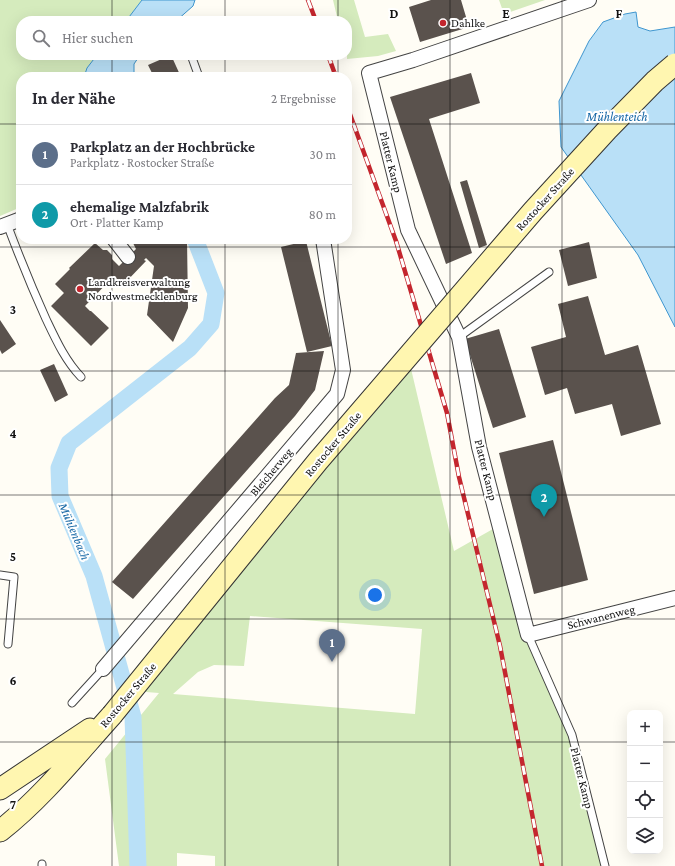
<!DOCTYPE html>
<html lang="de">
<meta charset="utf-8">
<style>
body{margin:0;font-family:"Crimson Pro",serif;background:#f7f7f7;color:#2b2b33}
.controls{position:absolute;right:12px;bottom:12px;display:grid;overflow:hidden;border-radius:8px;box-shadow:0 4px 16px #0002}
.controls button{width:36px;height:36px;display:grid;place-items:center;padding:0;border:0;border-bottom:1px solid #e1e1e2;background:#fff;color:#2b2b33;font:20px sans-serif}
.you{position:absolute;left:375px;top:595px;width:14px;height:14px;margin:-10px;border:3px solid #fff;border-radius:50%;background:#1a73e8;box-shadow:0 0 0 6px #1a73e833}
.badge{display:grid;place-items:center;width:26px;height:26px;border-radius:50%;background:#1a73e8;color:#fff;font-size:13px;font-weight:700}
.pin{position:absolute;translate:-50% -33px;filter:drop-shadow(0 1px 2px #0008)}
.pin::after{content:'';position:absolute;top:21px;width:14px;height:12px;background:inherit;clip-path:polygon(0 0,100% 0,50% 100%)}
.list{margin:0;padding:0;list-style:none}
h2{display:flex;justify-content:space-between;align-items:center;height:52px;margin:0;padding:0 16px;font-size:17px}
h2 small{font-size:13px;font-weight:400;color:#7c7c81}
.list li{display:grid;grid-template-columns:26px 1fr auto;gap:12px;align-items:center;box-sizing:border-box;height:60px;padding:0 16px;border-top:1px solid #e1e1e2}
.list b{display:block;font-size:15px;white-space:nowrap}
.list p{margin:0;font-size:13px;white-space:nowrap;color:#7c7c81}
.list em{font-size:13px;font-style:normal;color:#7c7c81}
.icon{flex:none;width:22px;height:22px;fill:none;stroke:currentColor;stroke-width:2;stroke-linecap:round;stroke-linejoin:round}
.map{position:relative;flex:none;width:675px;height:866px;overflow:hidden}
.search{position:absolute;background:#fff;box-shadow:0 4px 16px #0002;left:16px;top:16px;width:336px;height:44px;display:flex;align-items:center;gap:10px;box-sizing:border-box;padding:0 14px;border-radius:16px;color:#7c7c81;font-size:15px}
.panel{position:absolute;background:#fff;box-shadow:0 4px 16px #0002;left:16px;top:72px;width:336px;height:172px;border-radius:16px}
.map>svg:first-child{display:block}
.green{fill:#d5ebbd;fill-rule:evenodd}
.water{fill:#b9e0f7;stroke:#3f96cf}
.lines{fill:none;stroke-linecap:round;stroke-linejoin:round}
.canal{stroke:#b9e0f7;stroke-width:17}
.building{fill:#5a524d}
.lane-casing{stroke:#444;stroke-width:9}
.street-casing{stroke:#444;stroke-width:16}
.secondary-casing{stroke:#333;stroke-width:23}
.lane{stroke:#fff;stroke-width:7}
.street{stroke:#fff;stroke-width:14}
.secondary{stroke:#fff6b0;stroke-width:21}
.rail-casing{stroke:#c4262e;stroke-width:4.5}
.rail{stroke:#fff;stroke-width:3;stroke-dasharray:9;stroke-linecap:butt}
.secondary-bridge-casing{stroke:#333;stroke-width:23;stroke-linecap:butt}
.secondary-bridge{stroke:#fff6b0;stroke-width:21}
.grid{fill:none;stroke:#111;stroke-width:1;stroke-opacity:0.55}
.poi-dot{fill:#c4262e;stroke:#fff;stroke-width:1.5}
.labels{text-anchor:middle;stroke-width:4;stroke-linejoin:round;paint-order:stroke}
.poi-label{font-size:12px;fill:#111;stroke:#fff;text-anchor:start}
.street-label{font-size:12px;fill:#111;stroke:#fff}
.water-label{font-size:13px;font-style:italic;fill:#1768a6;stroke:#fff}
.grid-label{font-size:13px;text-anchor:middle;font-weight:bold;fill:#111;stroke:#fff;stroke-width:4;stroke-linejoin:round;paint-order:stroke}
</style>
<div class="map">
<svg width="675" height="866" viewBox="0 0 675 866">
<rect width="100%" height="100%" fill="#fffdf5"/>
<path class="green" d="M 0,0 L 195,0 L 193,6 L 176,21 L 21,21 L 21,55 L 140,55 L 134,64 L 134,77 L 21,77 L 21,207 L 0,216 Z
M 333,0 L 354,0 L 365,37 L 388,34 L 396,51 L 378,56 L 347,59 L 347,21 L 338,21 Z
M 499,0 L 545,0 L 504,14 Z
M 408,356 L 454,551 L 500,525 L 528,635 L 572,735 L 605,866 L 215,866 L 215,856 L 177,853 L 177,866 L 119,866 L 105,759 L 159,693 L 133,691 ZM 250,616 L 422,629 L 415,714 L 173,694 L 198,672 L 214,665 L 244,666 Z"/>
<path class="water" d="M 142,0 L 195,0 L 193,6 L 176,21 L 126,21 Z
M 636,12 L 638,27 L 650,31 L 675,27 L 675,327 L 638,255 L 561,147 L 559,101 L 589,41 L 603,22 L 625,14 Z
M 97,55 L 140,55 L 134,64 L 134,77 L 84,77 L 87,68 Z"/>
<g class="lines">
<path class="canal" d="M 138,866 L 133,717 L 94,576 L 60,496 L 59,468 L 69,443 L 190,348 L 211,324 L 216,293 L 195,239"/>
</g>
<path class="building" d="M 431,0 L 461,0 L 469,27 L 420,42 L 409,7 Z
M 171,55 L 181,77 L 154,77 L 148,65 Z
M 471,73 L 480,103 L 429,119 L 472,253 L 446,264 L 390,97 Z
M 467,180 L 487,245 L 479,248 L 460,182 Z
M 131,239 L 187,239 L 188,308 L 173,342 L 147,315 L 154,266 L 146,258 L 144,260 L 146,261 L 123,285 L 114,276 L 85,306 L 90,311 L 91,311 L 109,328 L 91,346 L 51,306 L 64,293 L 55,284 L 70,269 L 69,268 L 95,243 L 103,250 L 107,250 L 112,255 L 112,259 L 119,266 L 136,249 Z
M 306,241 L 332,346 L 307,352 L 281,247 Z
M 589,242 L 597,278 L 568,286 L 559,250 Z
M 588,296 L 605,355 L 638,345 L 661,424 L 621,436 L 612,404 L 575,414 L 567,388 L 545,395 L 531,347 L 566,337 L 558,304 Z
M 0,320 L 16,344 L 2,354 L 0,350 Z
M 499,329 L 526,417 L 493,428 L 465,339 Z
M 324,351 L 315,390 L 295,416 L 133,599 L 112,582 L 275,398 L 289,385 L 296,353 Z
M 54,364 L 68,395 L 55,402 L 40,370 Z
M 553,440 L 588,580 L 534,594 L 499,453 Z"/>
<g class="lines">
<g class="lane-casing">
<path id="lane" d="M 191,55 L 199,77
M 7,224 C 19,256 32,288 46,319 C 56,340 65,360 81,377
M 459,337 L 549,272
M 0,575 L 14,577 L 8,644
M 528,635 L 572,735 L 605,866
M 72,703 L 103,669
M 42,864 L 42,866"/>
</g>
<g class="street-casing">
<path id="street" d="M 589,0 L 413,60 L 369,73 L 408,230 L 459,337 L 479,447 L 528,635 L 675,598
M 0,227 L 21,219
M 114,239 L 128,257
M 103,669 L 337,394 L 343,370 L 323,239"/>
</g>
<g class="secondary-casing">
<path id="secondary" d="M 0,789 L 90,729
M 0,831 C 42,798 76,755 112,715"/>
</g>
<use href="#lane" class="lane"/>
<use href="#street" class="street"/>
<use href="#secondary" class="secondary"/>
<g class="rail-casing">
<path id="rail" d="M 308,0 L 316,21
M 328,55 L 336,77
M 347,106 L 396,241 L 447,413 L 459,477 L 500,646 L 542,866"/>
</g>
<use href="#rail" class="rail"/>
<g class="secondary-bridge-casing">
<path id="secondary-bridge" d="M 112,715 L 318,461 L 533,211 L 607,130 L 655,81 L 675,64"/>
</g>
<use href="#secondary-bridge" class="secondary-bridge"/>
</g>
<path class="grid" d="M 112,0 L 112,21M 225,0 L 225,21M 338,0 L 338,21M 450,0 L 450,866M 562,0 L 562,866M 112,55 L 112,77M 225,55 L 225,77M 338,55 L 338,77M 0,124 L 21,124M 347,124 L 675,124M 112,239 L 112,866M 225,239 L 225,866M 338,239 L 338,866M 0,247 L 675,247M 0,371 L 675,371M 0,495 L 675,495M 0,619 L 675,619M 0,742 L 630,742M 660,742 L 675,742"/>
<g class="poi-dot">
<circle cx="443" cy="23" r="4"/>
<circle cx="80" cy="289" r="4"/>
</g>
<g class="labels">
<g class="poi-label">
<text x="451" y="27">Dahlke</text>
<text x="88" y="286">Landkreisverwaltung<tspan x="88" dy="14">Nordwestmecklenburg</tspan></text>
</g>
<g class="street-label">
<text transform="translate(391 162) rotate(76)" y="4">Platter Kamp</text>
<text transform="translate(545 199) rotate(-48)" y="4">Rostocker Straße</text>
<text transform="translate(333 444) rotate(-50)" y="4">Rostocker Straße</text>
<text transform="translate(486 470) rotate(76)" y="4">Platter Kamp</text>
<text transform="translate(271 472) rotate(-50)" y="4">Bleicherweg</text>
<text transform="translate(601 617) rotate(-14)" y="4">Schwanenweg</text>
<text transform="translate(128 695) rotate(-50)" y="4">Rostocker Straße</text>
<text transform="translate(582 778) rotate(76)" y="4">Platter Kamp</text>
</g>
<g class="water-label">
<text x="617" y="121">Mühlenteich</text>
<text transform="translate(75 531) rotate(67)" y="5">Mühlenbach</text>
</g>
</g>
<g class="grid-label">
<text x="394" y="18">D</text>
<text x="506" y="18">E</text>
<text x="619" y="18">F</text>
<text x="13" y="314">3</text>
<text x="13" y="438">4</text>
<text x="13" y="561">5</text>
<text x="13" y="685">6</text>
<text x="13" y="809">7</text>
</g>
</svg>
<div class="controls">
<button>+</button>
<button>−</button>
<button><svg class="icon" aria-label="locate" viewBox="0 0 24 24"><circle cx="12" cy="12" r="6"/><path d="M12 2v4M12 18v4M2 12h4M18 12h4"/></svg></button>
<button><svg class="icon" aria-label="layers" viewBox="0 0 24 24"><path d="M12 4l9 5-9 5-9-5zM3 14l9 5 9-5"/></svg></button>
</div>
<div class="you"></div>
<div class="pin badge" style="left:332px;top:662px;background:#5c6f8a">1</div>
<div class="pin badge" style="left:544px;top:517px;background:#0f9aa8">2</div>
<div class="search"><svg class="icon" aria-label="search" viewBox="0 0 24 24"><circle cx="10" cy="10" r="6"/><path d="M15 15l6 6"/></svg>Hier suchen</div>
<section class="panel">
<h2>In der Nähe<small>2 Ergebnisse</small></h2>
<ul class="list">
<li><span class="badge" style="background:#5c6f8a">1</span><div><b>Parkplatz an der Hochbrücke</b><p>Parkplatz · Rostocker Straße</p></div><em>30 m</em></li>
<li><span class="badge" style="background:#0f9aa8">2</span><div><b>ehemalige Malzfabrik</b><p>Ort · Platter Kamp</p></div><em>80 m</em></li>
</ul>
</section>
</div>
